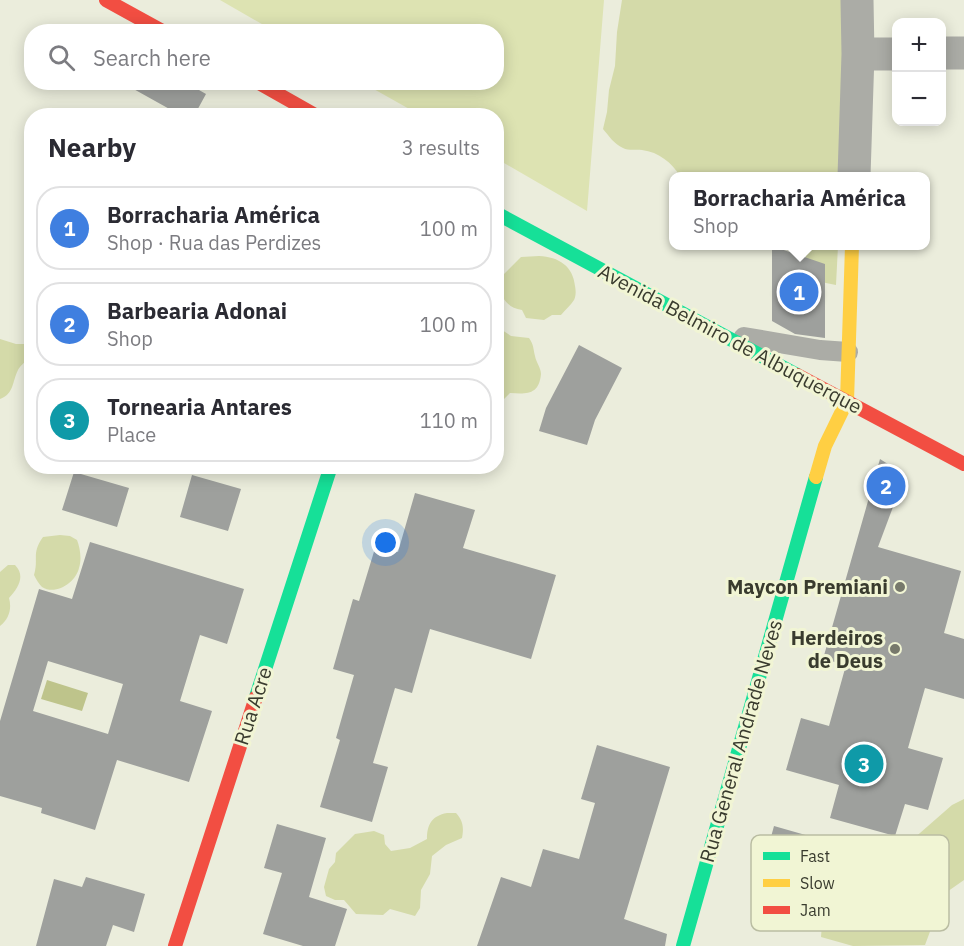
<!DOCTYPE html>
<meta charset="utf-8">
<style>
body{margin:0;font-family:"IBM Plex Sans",sans-serif;background:#f2f2f3;color:#2b2b33}
.controls{position:absolute;right:18px;top:18px;display:grid;overflow:hidden;border-radius:12px;box-shadow:0 3px 15px #0003}
.controls button{width:54px;height:54px;display:grid;place-items:center;padding:0;border:0;border-bottom:2px solid #e1e1e2;background:#fff;color:#2b2b33;font:30px sans-serif}
.you{position:absolute;left:386px;top:543px;width:21px;height:21px;margin:-15px;border:4px solid #fff;border-radius:50%;background:#1a73e8;box-shadow:0 0 0 9px #1a73e833}
.badge{display:grid;place-items:center;width:39px;height:39px;border-radius:50%;background:#77796b;color:#fff;font-size:20px;font-weight:700}
.pin{position:absolute;translate:-50% -50%;border:3px solid #fff;box-shadow:0 2px 6px #0006}
.popup{position:absolute;left:669px;top:172px;width:261px;height:78px;box-sizing:border-box;display:grid;place-content:center;border-radius:12px;background:#fff;filter:drop-shadow(0 2px 4px #0005);font-size:20px;white-space:nowrap;color:#7c7c81}
.popup b{font-size:22px;color:#2b2b33}
.popup::after{content:'';position:absolute;left:50%;top:100%;margin-left:-12px;border:12px solid transparent;border-top-color:#fff}
.list{margin:0;padding:0;list-style:none}
h2{display:flex;justify-content:space-between;align-items:center;height:78px;margin:0;padding:0 24px;font-size:26px}
h2 small{font-size:20px;font-weight:400;color:#7c7c81}
.list li{display:grid;grid-template-columns:39px 1fr auto;gap:18px;align-items:center;box-sizing:border-box;height:84px;margin:0 12px 12px;padding:0 12px;border:2px solid #e1e1e2;border-radius:24px}
.list b{display:block;font-size:22px;white-space:nowrap}
.list p{margin:0;font-size:20px;white-space:nowrap;color:#7c7c81}
.list em{font-size:20px;font-style:normal;color:#7c7c81}
.icon{flex:none;width:33px;height:33px;fill:none;stroke:currentColor;stroke-width:2;stroke-linecap:round;stroke-linejoin:round}
.map{position:relative;flex:none;width:964px;height:946px;overflow:hidden}
.search{position:absolute;background:#fff;box-shadow:0 3px 15px #0003;left:24px;top:24px;width:480px;height:66px;display:flex;align-items:center;gap:15px;box-sizing:border-box;padding:0 21px;border-radius:24px;color:#7c7c81;font-size:22px}
.panel{position:absolute;background:#fff;box-shadow:0 3px 15px #0003;left:24px;top:108px;width:480px;height:366px;border-radius:24px}
.map>svg:first-child{display:block}
.green{fill:#dde3b2}
.forest{fill:#d4daa9}
.water{fill:#bec48b}
.building{fill:#9ea09d;fill-rule:evenodd}
.lines{fill:none;stroke-linecap:round;stroke-linejoin:round}
.lane{stroke:#abaca6;stroke-width:20}
.street{stroke:#abaca6;stroke-width:33}
.fast{stroke:#16e098;stroke-width:14}
.slow{stroke:#ffcf43;stroke-width:14}
.jam{stroke:#f24e42;stroke-width:14}
.poi-dot{fill:#77796b;stroke:#f1f5d4;stroke-width:2}
.labels{text-anchor:middle;stroke-width:6;stroke-linejoin:round;paint-order:stroke}
.street-label{font-size:20px;fill:#393b2e;stroke:#f1f5d4}
.poi-label{font-size:20px;font-weight:bold;fill:#393b2e;stroke:#f1f5d4;text-anchor:end}
.key{fill:#f1f5d4;stroke:#babda2;stroke-width:1.5}
.key-label{font-size:16px;fill:#393b2e}
</style>
<div class="map">
<svg width="964" height="946" viewBox="0 0 964 946">
<rect width="100%" height="100%" fill="#ebeddc"/>
<path class="green" d="M 220,0 L 604,0 L 587,211 L 497,159 L 496,116 L 420,115 L 363,83 L 496,82 L 496,32 L 274,31 Z"/>
<path class="forest" d="M 622,0 L 852,0 L 843,176 L 680,176 C 672,163 659,152 642,150 C 636,149 629,151 623,148 C 614,144 609,136 603,129 L 607,112 L 609,90 L 615,66 L 617,32 Z
M 805,246 L 838,246 L 836,285 L 821,282 L 806,258 Z
M 539,256 C 559,257 573,266 575,286 C 576,291 576,296 574,300 C 571,305 565,310 561,315 L 552,315 L 544,320 L 526,318 L 522,310 C 507,308 504,299 497,287 L 500,278 L 521,257 Z
M 496,326 L 511,336 L 529,338 C 534,345 533,348 535,356 C 536,362 541,368 541,374 C 539,395 527,394 510,393 L 503,400 L 497,398 Z
M 0,339 L 16,344 L 32,344 L 31,361 L 28,359 C 25,362 20,366 18,370 C 12,382 14,394 0,399 Z
M 60,535 L 70,536 L 77,540 C 80,548 82,559 79,568 C 76,582 56,596 42,587 C 39,584 36,579 34,575 C 39,558 31,554 43,537 Z
M 8,565 L 15,565 C 26,576 18,588 9,598 C 12,609 9,619 0,626 L 0,572 Z
M 964,799 L 964,880 L 944,894 L 925,945 L 853,946 L 821,937 L 823,911 L 845,895 L 861,872 L 888,861 L 952,805 Z
M 447,813 L 456,813 C 463,821 464,827 462,838 L 446,845 L 432,856 L 430,874 L 421,890 L 420,908 L 415,916 L 390,909 L 383,915 L 356,914 L 344,900 L 335,900 L 326,896 L 324,887 L 329,869 L 335,862 L 336,853 L 355,834 L 374,831 L 384,835 L 385,844 L 391,851 L 410,848 L 427,839 C 427,824 432,816 447,813 Z"/>
<path class="water" d="M 47,680 L 88,693 L 82,711 L 41,699 Z"/>
<path class="building" d="M 121,82 L 185,82 L 206,94 L 194,116 L 182,116 Z
M 772,246 L 825,264 L 825,338 L 795,334 L 772,321 Z
M 579,345 L 622,368 L 595,420 L 587,445 L 539,431 L 546,408 Z
M 880,459 L 905,475 L 878,547 L 961,571 L 944,633 L 964,639 L 964,699 L 925,688 L 908,748 L 943,758 L 928,810 L 905,804 L 895,836 L 830,818 L 839,785 L 786,770 L 801,718 L 829,726 L 846,665 L 823,659 Z
M 74,472 L 129,488 L 117,527 L 62,510 Z
M 192,475 L 241,489 L 228,531 L 180,517 Z
M 415,493 L 475,510 L 463,548 L 556,575 L 531,659 L 430,629 L 412,693 L 395,688 L 373,763 L 388,767 L 372,822 L 320,807 L 340,740 L 336,738 L 354,675 L 333,669 L 353,599 L 359,601 L 376,545 L 398,552 Z
M 90,542 L 244,589 L 227,644 L 200,635 L 180,701 L 212,711 L 189,782 L 117,760 L 95,830 L 41,813 L 42,808 L 0,796 L 0,721 L 39,589 L 72,599 ZM 48,661 L 123,684 L 108,734 L 33,711 Z
M 597,745 L 670,767 L 624,919 L 667,934 L 665,946 L 477,946 L 501,877 L 531,887 L 543,849 L 579,859 L 595,803 L 581,799 Z
M 277,824 L 326,838 L 309,897 L 347,909 L 335,946 L 303,946 L 263,934 L 282,873 L 264,868 Z
M 774,826 L 844,846 L 829,900 L 791,889 L 790,893 L 758,884 Z
M 86,877 L 145,894 L 134,932 L 113,925 L 106,946 L 36,946 L 54,879 L 82,887 Z"/>
<g class="lines">
<path class="lane" d="M 744,337 L 820,350 L 848,352"/>
<path class="street" d="M 942,53 L 964,53
M 858,54 L 896,54
M 854,176 L 858,54 L 857,0"/>
<path class="fast" d="M 496,213 L 797,375
M 256,697 L 331,466
M 683,946 L 816,477"/>
<path class="slow" d="M 816,477 L 825,446 L 847,401 L 852,246"/>
<path class="jam" d="M 106,0 L 164,32
M 257,82 L 317,116
M 797,375 L 964,464
M 175,946 L 256,697"/>
</g>
<g class="poi-dot">
<circle cx="900" cy="587" r="6"/>
<circle cx="895" cy="649" r="6"/>
</g>
<g class="labels">
<g class="street-label">
<text transform="translate(730 339) rotate(28)" y="7">Avenida Belmiro de Albuquerque</text>
<text transform="translate(253 706) rotate(-72)" y="7">Rua Acre</text>
<text transform="translate(741 741) rotate(-74)" y="7">Rua General Andrade Neves</text>
</g>
<g class="poi-label">
<text x="888" y="594">Maycon Premiani</text>
<text x="883" y="645">Herdeiros<tspan x="883" dy="23">de Deus</tspan></text>
</g>
</g>
<rect x="751" y="835" width="198" height="96" rx="9" class="key"/>
<rect x="763" y="852" width="27" height="8" fill="#16e098"/>
<rect x="763" y="879" width="27" height="8" fill="#ffcf43"/>
<rect x="763" y="906" width="27" height="8" fill="#f24e42"/>
<g class="key-label">
<text x="800" y="862">Fast</text>
<text x="800" y="889">Slow</text>
<text x="800" y="916">Jam</text>
</g>
</svg>
<div class="controls">
<button>+</button>
<button>−</button>
</div>
<div class="you"></div>
<div class="pin badge" style="left:799px;top:292px;background:#3f7fe0">1</div>
<div class="popup"><b>Borracharia América</b>Shop</div>
<div class="pin badge" style="left:886px;top:486px;background:#3f7fe0">2</div>
<div class="pin badge" style="left:864px;top:764px;background:#0f9aa8">3</div>
<div class="search"><svg class="icon" aria-label="search" viewBox="0 0 24 24"><circle cx="10" cy="10" r="6"/><path d="M15 15l6 6"/></svg>Search here</div>
<section class="panel">
<h2>Nearby<small>3 results</small></h2>
<ul class="list">
<li><span class="badge" style="background:#3f7fe0">1</span><div><b>Borracharia América</b><p>Shop · Rua das Perdizes</p></div><em>100 m</em></li>
<li><span class="badge" style="background:#3f7fe0">2</span><div><b>Barbearia Adonai</b><p>Shop</p></div><em>100 m</em></li>
<li><span class="badge" style="background:#0f9aa8">3</span><div><b>Tornearia Antares</b><p>Place</p></div><em>110 m</em></li>
</ul>
</section>
</div>
